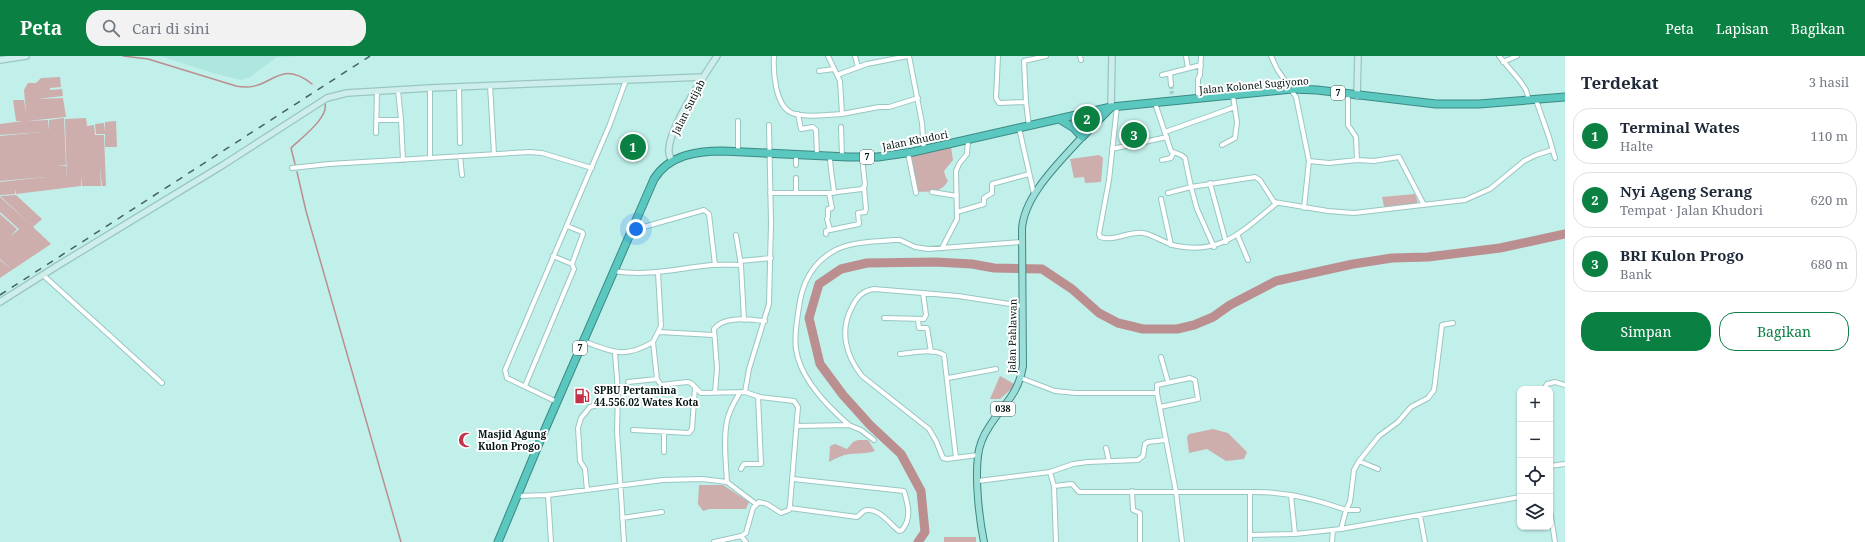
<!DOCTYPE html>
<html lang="id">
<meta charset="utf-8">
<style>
body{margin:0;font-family:"Noto Serif",serif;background:#f2f2f3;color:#1f2937}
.controls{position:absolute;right:12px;bottom:12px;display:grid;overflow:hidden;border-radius:8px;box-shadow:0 1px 3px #0004}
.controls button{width:36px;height:36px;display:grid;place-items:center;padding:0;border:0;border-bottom:1px solid #e0e1e3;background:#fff;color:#1f2937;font:20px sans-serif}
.you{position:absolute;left:636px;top:173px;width:14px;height:14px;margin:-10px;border:3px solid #fff;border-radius:50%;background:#1a73e8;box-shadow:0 0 0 6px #1a73e833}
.badge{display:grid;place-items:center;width:26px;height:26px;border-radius:50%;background:#0b8043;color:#fff;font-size:13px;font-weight:700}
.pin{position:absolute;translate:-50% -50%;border:2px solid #fff;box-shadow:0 1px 4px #0006}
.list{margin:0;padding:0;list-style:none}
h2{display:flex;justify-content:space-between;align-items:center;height:52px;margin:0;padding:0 16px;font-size:17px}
h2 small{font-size:13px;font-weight:400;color:#747a83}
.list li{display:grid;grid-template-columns:26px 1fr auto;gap:12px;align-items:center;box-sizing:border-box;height:56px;margin:0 8px 8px;padding:0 8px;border:1px solid #e0e1e3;border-radius:16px}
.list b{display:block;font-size:15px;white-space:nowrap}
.list p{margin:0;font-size:13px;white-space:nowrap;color:#747a83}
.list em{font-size:13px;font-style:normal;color:#747a83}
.actions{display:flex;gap:8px;padding:12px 16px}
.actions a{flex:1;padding:9px 0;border:1px solid #0b8043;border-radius:16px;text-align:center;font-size:14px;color:#0b8043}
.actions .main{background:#0b8043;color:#fff}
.icon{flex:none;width:22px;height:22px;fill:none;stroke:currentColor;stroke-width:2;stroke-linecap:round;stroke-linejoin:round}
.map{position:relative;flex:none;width:1565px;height:486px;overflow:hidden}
header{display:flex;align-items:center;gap:24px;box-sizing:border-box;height:56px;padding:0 20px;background:#0b8043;color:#fff}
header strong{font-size:19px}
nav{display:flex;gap:22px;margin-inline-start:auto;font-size:14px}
.search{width:280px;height:36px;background:#f2f2f3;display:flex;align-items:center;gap:10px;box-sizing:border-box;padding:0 14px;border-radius:16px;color:#747a83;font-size:15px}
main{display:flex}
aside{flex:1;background:#fff}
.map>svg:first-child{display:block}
.built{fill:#aee6e0}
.green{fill:#ceadad}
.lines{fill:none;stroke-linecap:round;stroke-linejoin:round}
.stream{stroke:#bb8e8f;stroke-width:1.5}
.river{stroke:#bb8e8f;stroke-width:9}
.street-tunnel{stroke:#a4ceca;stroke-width:4;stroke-dasharray:4 2;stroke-linecap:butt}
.street-casing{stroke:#99c6c2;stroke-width:6}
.secondary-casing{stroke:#99c6c2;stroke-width:8}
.primary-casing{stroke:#3c8983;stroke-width:8}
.highway-casing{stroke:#3c8983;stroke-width:9}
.street{stroke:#fff;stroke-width:4}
.secondary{stroke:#ceeeec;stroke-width:5.5}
.primary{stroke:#9dded9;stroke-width:6}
.highway{stroke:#5bc8c0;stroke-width:7}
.rail{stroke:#47625f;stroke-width:1.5;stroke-dasharray:7 7;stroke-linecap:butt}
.labels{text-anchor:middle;stroke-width:4;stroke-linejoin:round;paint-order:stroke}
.shield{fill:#fff;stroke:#4f5a59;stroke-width:1}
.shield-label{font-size:9px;font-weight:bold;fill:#031412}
.street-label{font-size:10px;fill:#031412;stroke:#fff}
.poi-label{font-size:10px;font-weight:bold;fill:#031412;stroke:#fff;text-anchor:start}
</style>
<header>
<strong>Peta</strong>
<div class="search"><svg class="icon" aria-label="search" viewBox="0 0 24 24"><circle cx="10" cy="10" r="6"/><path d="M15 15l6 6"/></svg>Cari di sini</div>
<nav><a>Peta</a><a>Lapisan</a><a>Bagikan</a></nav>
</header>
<main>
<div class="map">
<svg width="1565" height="486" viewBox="0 0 1565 486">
<rect width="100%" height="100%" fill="#c1efea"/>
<path class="built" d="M 160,0 L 297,0 L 277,1 L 250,21 L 241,24 L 216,18 Z"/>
<path class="green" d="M 60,21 L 61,31 L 50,32 L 50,34 L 62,33 L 63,40 L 37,43 L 63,42 L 66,61 L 27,65 L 48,64 L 49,75 L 49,64 L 64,62 L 66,109 L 57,110 L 66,110 L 67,127 L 65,63 L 86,62 L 87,70 L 94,69 L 95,79 L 104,79 L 106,130 L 102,130 L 100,110 L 101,130 L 82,130 L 82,120 L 81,130 L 16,138 L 15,133 L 15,138 L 0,139 L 0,126 L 46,121 L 0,125 L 0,80 L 42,76 L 0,79 L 0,68 L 23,65 L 16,65 L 13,44 L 24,44 L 26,58 L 24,34 L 28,27 L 36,27 L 41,22 Z
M 116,65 L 117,91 L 105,91 L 105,78 L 96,78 L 95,68 L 104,67 L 105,76 L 105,66 Z
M 951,91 L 953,104 L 944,115 L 946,122 L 948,124 C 943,137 931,135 918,136 L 909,100 Z
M 1099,99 L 1103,102 L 1101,126 L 1085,127 L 1084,121 L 1074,122 L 1070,103 Z
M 1415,138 L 1419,150 L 1385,155 L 1382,141 Z
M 16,139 L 42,163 L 33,171 L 51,188 L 0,222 L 0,204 L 11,213 L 0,203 L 0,158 L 17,173 L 10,181 L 19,173 L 0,156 L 0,141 L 33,170 L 0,140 Z
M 1000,320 L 1016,329 L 1000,343 L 990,343 Z
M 1213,373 L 1228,377 L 1247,396 L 1244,403 L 1226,405 L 1207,393 L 1189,397 L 1187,381 L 1189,378 Z
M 858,384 L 868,384 L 875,395 C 867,398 858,397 850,398 C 842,399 836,402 829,406 L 830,390 L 835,388 L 847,393 L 853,386 Z
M 699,429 L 723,429 L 749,446 L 746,453 L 709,453 L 703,455 L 698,448 Z
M 944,481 L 976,481 L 976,486 L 944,486 Z"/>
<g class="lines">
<path class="stream" d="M 0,0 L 1,0
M 123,0 L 148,3 L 236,30 C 271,38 277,0 312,28
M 295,108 L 291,92 C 301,82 329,62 325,47
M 297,116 L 306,155 L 401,486"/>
<path class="river" d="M 918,486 L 925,476 L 921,435 L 901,398 L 870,369 L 843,339 L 820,308 L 809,262 L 819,228 L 841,213 L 867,207 L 936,206 L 972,208 L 994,212 L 1042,213 L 1072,233 L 1099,257 L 1118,267 L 1143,273 L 1177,273 L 1194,269 L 1213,261 L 1230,249 L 1276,225 L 1353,208 L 1392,202 L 1428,201 L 1500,192 L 1565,178"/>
<path class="street-tunnel" d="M 1171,29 L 1172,38"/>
<g class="street-casing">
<path id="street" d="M 774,0 C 773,15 775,50 792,57 C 803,62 830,59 842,58 L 840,25 L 828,0
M 855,0 L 858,11
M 909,0 L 922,67 L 924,94
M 998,0 L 996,42 L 999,47 L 1026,46 L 1029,70
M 1080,0 L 1081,4
M 1186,0 L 1188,12
M 1271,0 L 1277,13 L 1296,41 L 1309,105 L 1304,152
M 1499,0 L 1520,25 L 1526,34 L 1529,44
M 1503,6 L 1517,0
M 819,15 L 834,13
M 837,19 L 867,8 L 908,0
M 1162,19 L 1170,17
M 490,29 L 494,98
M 1171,29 L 1170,17 L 1201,9
M 459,31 L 460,87
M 1348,39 L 1348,69 L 1356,81 L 1357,104
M 1198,43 L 1198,23 L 1200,19 L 1201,0
M 1536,44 L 1549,81 L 1555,102
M 1026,46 L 1024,5 L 1046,0
M 1155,47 L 1171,95 L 1181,99 L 1185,102 L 1191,131 L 1255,121 L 1260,124 L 1274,146 L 1328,155 L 1354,157 L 1465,144 L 1490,133 L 1524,105 L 1536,99 L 1552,94
M 1117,50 L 1109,124 L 1099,178 L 1100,181 C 1114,186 1129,175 1143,177 C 1155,179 1165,188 1177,190 C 1223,199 1244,173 1277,147
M 798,58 L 801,73 L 813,71 L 816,74 L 817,99
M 842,58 L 879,51 L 889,51 L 918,42
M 377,64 L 401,64 L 398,34
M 401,64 L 403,104
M 738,65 L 738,95
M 841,71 L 842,101
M 1019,72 L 1034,138
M 1165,76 L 1235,51
M 376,77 L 377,35
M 1222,89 L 1235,82 L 1237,66 L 1233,40
M 1112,93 L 1167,81
M 908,97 L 916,137
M 460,100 L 462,119
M 830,100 C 830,113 833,124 834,137
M 430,102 L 430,32
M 1162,104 L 1171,102 L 1173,97
M 1309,105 L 1329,107 L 1357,104 L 1374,105 L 1399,101 L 1424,149
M 796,109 L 796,98
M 292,112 L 329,108 L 530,96 L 542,97 L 592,112
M 1210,127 L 1226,186
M 932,136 L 957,140
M 770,137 L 829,137 L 862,133 L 865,129 L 862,101
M 796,137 L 796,122
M 829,137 L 832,152 L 828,153 L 828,161 L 827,163 L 830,174 L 859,168 L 858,157 L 865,156 L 866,153 L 864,131
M 1168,137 L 1191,131 L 1197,153 L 1214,191
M 1161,143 L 1171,189
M 957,156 L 984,148 L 984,142 L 992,137 L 992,128 L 1029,118
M 567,170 L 582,176 L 583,178 L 572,208
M 633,174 L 704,154 L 709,158 L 715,209
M 826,178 L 826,175 L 830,174
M 1237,178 L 1248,204
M 736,179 L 741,209 L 744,264
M 942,192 L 957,163 L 956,115 L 959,108 L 967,98 L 968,84
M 740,205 L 771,202
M 613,215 C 647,220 670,214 703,210 C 715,208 728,209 741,209
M 43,219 L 162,327
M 884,262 L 924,263 L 926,259 L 923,237
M 918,264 L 919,272 L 927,272 L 931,296
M 659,276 L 713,279
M 583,285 C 612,296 624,303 653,286 L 661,270 L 658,217
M 653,286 L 657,323 L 661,329 L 687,326 L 691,327 L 701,337 L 745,336
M 615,297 L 618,336 L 617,375 L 624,486
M 900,298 C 912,297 933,292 944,299 L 956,402
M 1161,301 L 1168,326
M 948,322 L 996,313
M 1021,322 L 1055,335 L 1076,337 L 1157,337 L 1176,436 L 1182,486
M 628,326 L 657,323
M 525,330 L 574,213 L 572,208 L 553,200
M 1544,333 L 1547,328 L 1555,326 L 1565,329
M 715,337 L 717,312 L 714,273 C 724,259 750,264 765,265
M 1157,337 L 1157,329 L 1190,322 L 1195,324 L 1198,343 L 1160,351
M 557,346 L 507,322 L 505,314 L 610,68 L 626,24
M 849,369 L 861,374 L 874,384
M 797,370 L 849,369 C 827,350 800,323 796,293 C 794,280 797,264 799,251 C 802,228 812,208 832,196 C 850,185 874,186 894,184 L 900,184 L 915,191 L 928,193 L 1022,186
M 633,374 L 689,377 L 692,373 L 695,331
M 664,376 L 664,396
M 1106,392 L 1109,405
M 978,399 L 947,403 L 943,402 L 936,385 L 929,373 L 862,320 C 846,300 839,275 852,251 C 857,241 862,235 874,233 L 958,240 L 1023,250
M 1359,405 L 1378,413
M 1550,410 L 1565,408
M 741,413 L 744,408 L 761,408 L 758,340
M 1050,416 L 1073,408 L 1088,406 L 1138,404 L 1143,400 L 1145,388 L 1148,386 L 1165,384
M 978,425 L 1050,416 L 1054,430 L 1072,428 L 1079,436 L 1250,436 L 1250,486
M 727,426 C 726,406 723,384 727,365 C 729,354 735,345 740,336
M 1054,430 L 1056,486
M 587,434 L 585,413 L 580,405 L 578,372 L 581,362 L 590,351 L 604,347 L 610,334 L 617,334
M 1132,435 L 1133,454 L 1140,457 L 1140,486
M 1250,436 C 1283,435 1316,443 1346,454 L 1341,473
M 548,439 L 551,486
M 1291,439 L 1295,478
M 517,440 L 548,439 L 663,424 L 702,423 L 727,426 L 756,448
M 790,452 L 857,461 C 861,459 862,454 867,454 C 880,453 890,468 899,475 L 902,474 C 912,462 908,449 904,435 L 793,423
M 1358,454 L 1346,454 L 1350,446 L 1354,414 L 1359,405 L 1379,380 L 1398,366 L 1411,351 L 1428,342 L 1434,334 L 1442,269 L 1453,267
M 1550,454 L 1555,486
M 1420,459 L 1425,486
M 622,462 L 662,456
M 1251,479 L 1295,478 L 1341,473 L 1520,441
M 741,480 L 746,486
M 714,486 L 741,480 L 746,477 L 753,452 L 759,446 L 767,448 L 781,457 L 789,454 L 790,449 L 798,351 L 794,345 L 760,341 L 745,336 L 749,313 L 769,248 L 771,167 L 769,69
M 1332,486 L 1333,474"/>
</g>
<g class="secondary-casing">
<path id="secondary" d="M 0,4 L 26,0
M 1357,40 L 1358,0
M 1111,51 L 1112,0
M 672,105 C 670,101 668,98 669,93 C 670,70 704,20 717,0
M 0,246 L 57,210 L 223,109 L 327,42 L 347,37 L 430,32 L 703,21"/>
</g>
<g class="primary-casing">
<path id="primary" d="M 984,486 C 979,462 975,424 978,400 C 979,390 983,380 989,371 C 1003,348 1018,340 1023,310 L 1022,173 C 1024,139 1060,106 1082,81"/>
</g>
<g class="highway-casing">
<path id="highway" d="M 1059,63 L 1074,72 L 1082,81 L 1111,51
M 498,486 L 543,378 L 654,123 C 669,99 696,95 723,95 L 848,101 L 878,101 L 913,96 L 1111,51 L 1292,33 L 1317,34 L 1436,48 L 1479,48 L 1565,41"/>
</g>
<use href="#street" class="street"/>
<use href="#secondary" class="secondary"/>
<use href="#primary" class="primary"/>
<use href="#highway" class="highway"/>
<path class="rail" d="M 0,239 L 370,0"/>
</g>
<defs>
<g id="fuel-bare" transform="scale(1.2)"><path d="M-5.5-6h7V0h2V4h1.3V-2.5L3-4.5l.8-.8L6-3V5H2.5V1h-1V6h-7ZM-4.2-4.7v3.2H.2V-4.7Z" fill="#c43347" stroke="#fff" stroke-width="2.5" paint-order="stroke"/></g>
<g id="mosque-bare" transform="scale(1.2)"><path d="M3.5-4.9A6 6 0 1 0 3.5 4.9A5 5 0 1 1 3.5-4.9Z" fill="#c43347" stroke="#fff" stroke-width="2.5" paint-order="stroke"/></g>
</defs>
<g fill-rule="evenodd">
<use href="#fuel-bare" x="582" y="340"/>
<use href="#mosque-bare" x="466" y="384"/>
</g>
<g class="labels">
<g class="shield">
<rect x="1331" y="30" width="14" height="14" rx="3"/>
<rect x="860" y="94" width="14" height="14" rx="3"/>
<rect x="573" y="285" width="14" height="14" rx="3"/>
<rect x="991" y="346" width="24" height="14" rx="3"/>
</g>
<g class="shield-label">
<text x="1338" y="40">7</text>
<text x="867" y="104">7</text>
<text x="580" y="295">7</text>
<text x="1003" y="356">038</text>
</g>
<g class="street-label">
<text transform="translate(1254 29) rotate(-5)" y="4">Jalan Kolonel Sugiyono</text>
<text transform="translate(688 51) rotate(-63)" y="4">Jalan Sutijab</text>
<text transform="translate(915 84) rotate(-11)" y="4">Jalan Khudori</text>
<text transform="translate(1012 280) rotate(-89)" y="4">Jalan Pahlawan</text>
</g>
<g class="poi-label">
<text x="594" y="338">SPBU Pertamina<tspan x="594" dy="12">44.556.02 Wates Kota</tspan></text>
<text x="478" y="382">Masjid Agung<tspan x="478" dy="12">Kulon Progo</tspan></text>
</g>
</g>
</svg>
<div class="controls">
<button>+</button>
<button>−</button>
<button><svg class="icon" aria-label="locate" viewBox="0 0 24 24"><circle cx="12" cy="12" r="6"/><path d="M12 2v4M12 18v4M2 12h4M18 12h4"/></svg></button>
<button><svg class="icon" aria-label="layers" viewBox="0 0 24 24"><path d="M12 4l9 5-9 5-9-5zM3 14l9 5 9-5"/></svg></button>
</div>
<div class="you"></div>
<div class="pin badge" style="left:633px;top:91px">1</div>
<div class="pin badge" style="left:1087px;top:63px">2</div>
<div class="pin badge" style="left:1134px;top:79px">3</div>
</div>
<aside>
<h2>Terdekat<small>3 hasil</small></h2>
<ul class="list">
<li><span class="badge">1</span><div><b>Terminal Wates</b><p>Halte</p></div><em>110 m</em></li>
<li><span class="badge">2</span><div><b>Nyi Ageng Serang</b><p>Tempat · Jalan Khudori</p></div><em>620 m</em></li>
<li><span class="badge">3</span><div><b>BRI Kulon Progo</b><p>Bank</p></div><em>680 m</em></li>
</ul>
<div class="actions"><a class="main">Simpan</a><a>Bagikan</a></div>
</aside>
</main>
